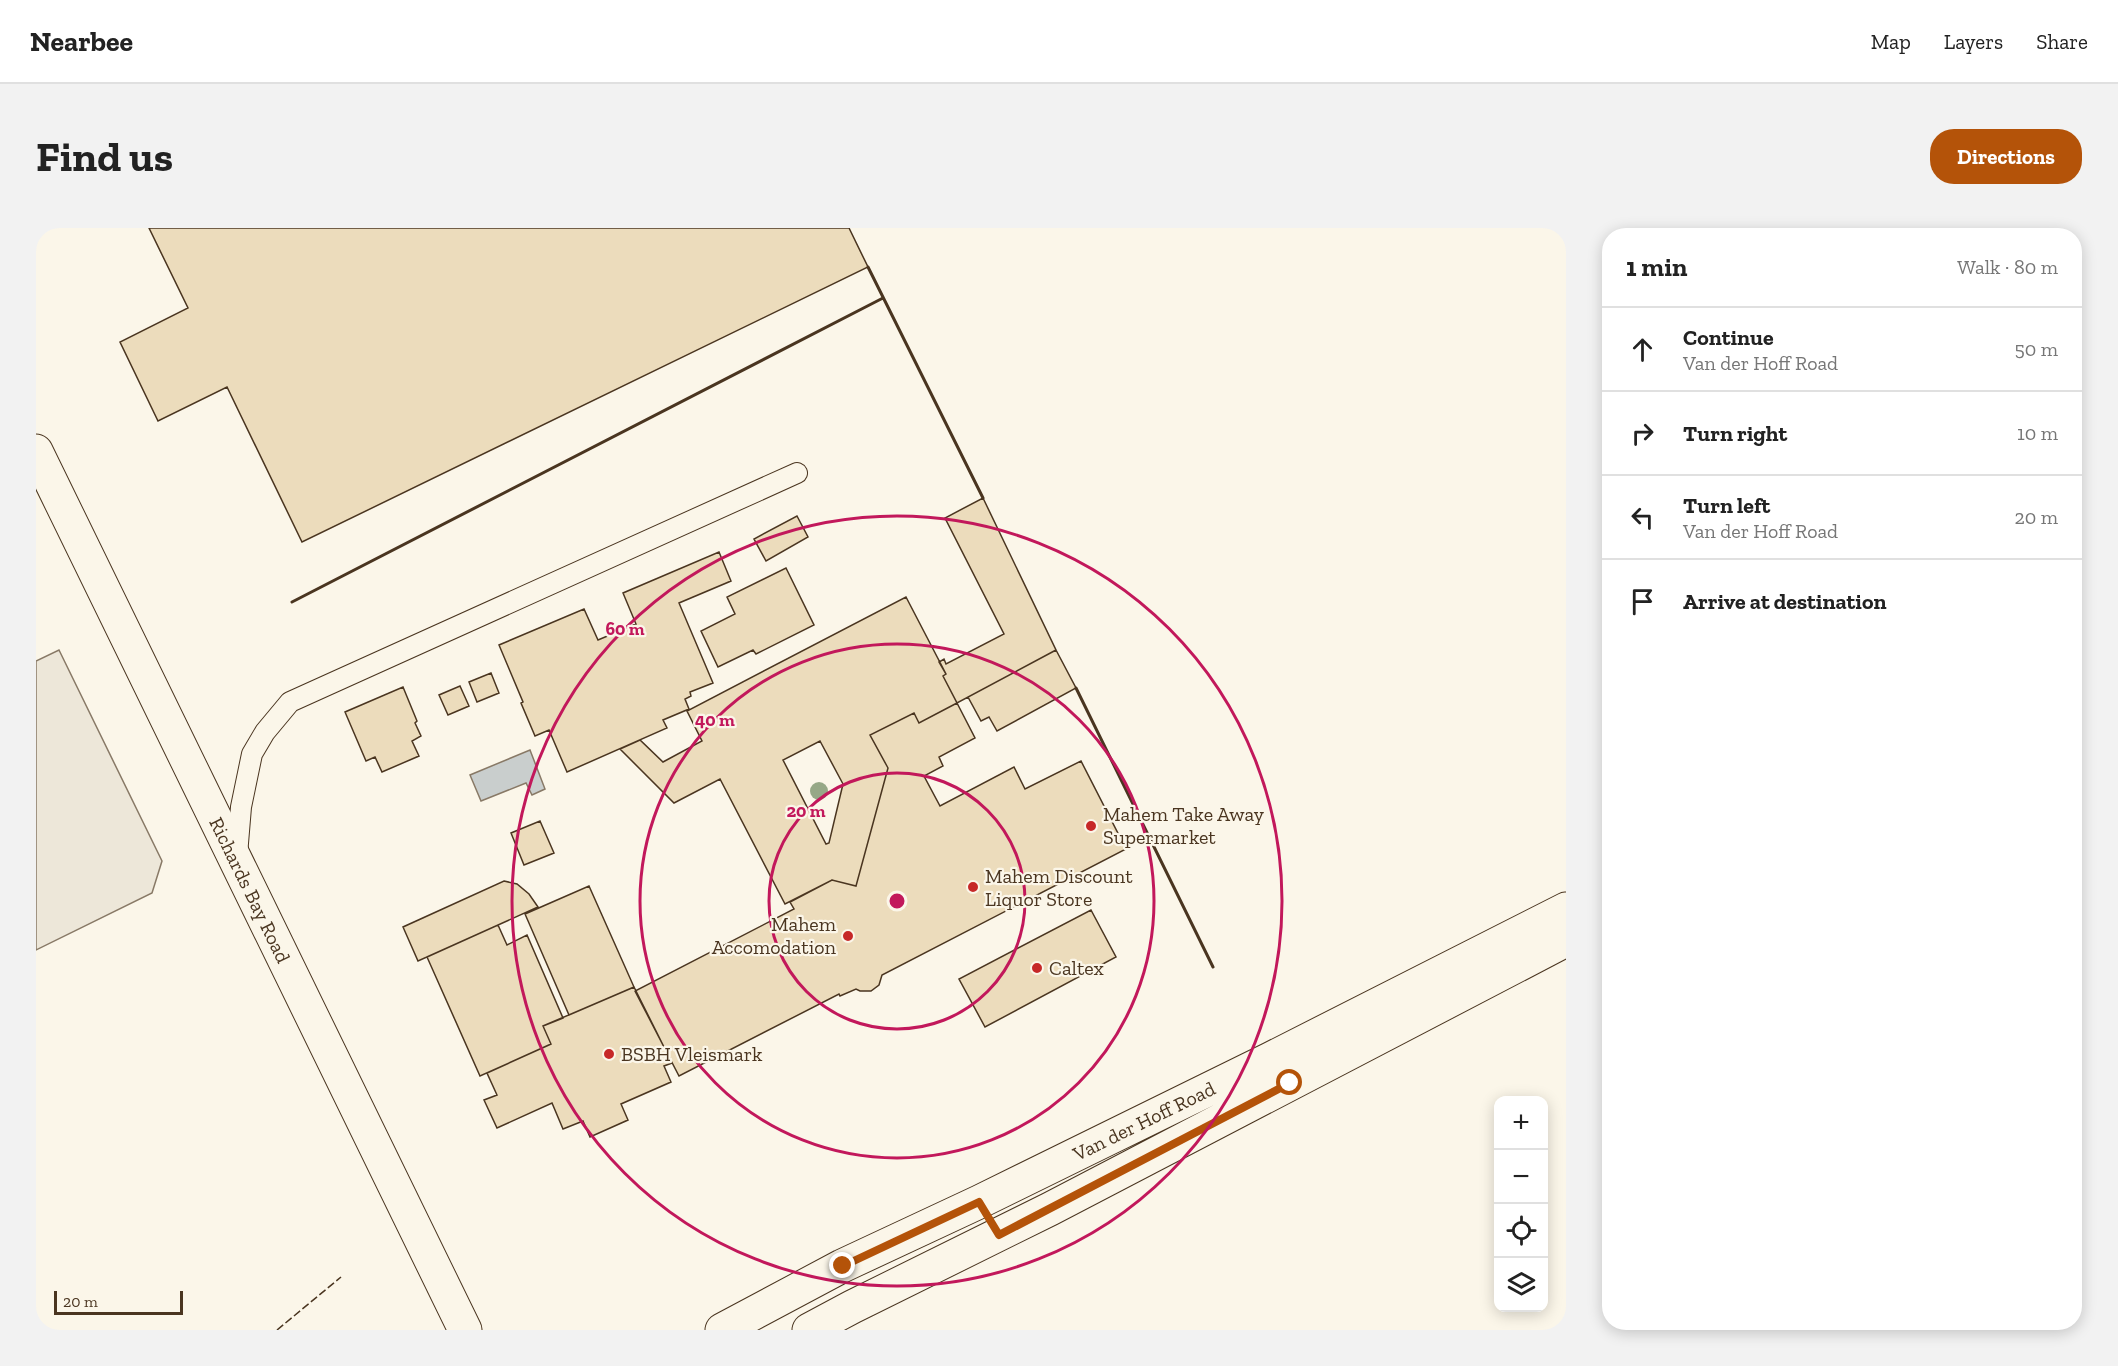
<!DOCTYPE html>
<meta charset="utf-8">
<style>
body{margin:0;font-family:"Zilla Slab",serif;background:#f2f2f2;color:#222}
.controls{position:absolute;right:18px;bottom:18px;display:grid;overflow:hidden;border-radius:12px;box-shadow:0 3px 15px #0003}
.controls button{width:54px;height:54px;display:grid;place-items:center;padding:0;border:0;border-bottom:2px solid #e0e0e0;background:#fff;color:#222;font:30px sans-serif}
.scale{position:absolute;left:18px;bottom:15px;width:129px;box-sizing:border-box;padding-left:6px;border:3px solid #4a3520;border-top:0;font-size:16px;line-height:21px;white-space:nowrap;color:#4a3520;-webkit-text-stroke:4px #fbf6e9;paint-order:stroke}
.stop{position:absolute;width:18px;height:18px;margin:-14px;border:4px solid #b45309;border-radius:50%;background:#fff}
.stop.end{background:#b45309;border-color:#fff;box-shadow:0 2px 6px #0008}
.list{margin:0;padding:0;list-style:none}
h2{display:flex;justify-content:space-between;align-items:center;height:78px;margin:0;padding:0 24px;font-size:26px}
h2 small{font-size:20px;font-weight:400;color:#767676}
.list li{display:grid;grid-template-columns:39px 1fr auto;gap:18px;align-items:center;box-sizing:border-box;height:84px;padding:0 24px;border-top:2px solid #e0e0e0}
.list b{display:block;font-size:22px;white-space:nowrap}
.list p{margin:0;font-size:20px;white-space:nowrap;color:#767676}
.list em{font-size:20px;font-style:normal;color:#767676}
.icon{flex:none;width:33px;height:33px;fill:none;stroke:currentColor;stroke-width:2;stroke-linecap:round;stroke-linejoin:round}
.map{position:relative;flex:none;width:1530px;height:1102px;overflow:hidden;border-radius:24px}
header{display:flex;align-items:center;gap:36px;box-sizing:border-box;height:84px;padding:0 30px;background:#fff;border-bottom:2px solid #e0e0e0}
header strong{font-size:28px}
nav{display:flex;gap:33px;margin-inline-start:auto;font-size:21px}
.intro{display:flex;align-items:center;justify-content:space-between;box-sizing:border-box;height:144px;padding:0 36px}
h1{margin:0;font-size:42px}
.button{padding:15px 27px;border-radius:24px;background:#b45309;color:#fff;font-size:21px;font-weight:700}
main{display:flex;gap:36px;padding:0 36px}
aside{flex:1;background:#fff;border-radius:24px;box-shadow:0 3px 15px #0003}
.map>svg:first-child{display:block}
.parking{fill:#ede7d9;stroke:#887966;stroke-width:1.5}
.water{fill:#c9cecd;stroke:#887966;stroke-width:1.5}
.building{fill:#ecdcbc;stroke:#4a3520;stroke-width:1.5;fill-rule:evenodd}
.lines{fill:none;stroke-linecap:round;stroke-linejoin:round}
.lane-casing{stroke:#4a3520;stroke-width:22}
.street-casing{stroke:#4a3520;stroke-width:35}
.secondary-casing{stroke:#4a3520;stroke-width:35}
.lane{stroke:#fbf6e9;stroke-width:20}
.street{stroke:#fbf6e9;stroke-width:33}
.secondary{stroke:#fbf6e9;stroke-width:33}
.fence{stroke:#4a3520;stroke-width:1.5;stroke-dasharray:8 3;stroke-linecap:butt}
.wall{stroke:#4a3520;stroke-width:3}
.tree{fill:#96a887}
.route{stroke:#b45309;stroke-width:8}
.ring{fill:none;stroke:#c2185b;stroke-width:3}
.poi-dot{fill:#c62828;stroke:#fbf6e9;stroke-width:2}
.labels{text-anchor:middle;stroke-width:4.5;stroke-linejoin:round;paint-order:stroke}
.poi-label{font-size:20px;fill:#4a3520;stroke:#fbf6e9;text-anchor:start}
.street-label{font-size:20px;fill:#4a3520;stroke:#fbf6e9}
.centre{fill:#c2185b;stroke:#fbf6e9;stroke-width:3}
.ring-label{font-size:18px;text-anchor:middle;font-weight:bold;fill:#c2185b;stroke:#fbf6e9;stroke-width:4.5;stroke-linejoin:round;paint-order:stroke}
</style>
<header>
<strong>Nearbee</strong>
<nav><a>Map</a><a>Layers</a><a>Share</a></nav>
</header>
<div class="intro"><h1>Find us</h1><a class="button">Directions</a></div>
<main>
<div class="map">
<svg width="1530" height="1102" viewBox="0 0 1530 1102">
<rect width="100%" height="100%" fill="#fbf6e9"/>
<path class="parking" d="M 23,422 L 126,633 L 116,665 L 0,722 L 0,433 Z"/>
<path class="water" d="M 494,522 L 509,561 L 496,567 L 490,555 L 445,573 L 434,547 Z"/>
<path class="building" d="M 113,0 L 813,0 L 832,39 L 266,314 L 191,159 L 122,193 L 84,114 L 152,80 Z
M 947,270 L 1020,422 L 921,475 L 907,448 L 910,446 L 903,434 L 908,431 L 910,436 L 968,406 L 909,290 Z
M 761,288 L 772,309 L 730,333 L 718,311 Z
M 683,324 L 695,353 L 643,375 L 677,455 L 654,464 L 655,468 L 649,471 L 653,481 L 627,492 L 631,500 L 531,544 L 513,502 L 499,508 L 485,475 L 487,474 L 463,417 L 548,381 L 562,412 L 600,396 L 587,365 Z
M 750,340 L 778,397 L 720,426 L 717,422 L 682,439 L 665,403 L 699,386 L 691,369 Z
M 870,369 L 910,446 L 907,448 L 921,475 L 883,495 L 878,485 L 834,507 L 852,540 L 820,658 L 796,652 L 749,676 L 684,551 L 638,575 L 584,521 L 604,512 L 627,534 L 666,513 L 651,483 ZM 784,513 L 807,556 L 793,615 L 790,616 L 747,532 Z
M 1020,422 L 1040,460 L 961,503 L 953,489 L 945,493 L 932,469 Z
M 455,445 L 463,465 L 441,474 L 433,454 Z
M 424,458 L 433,478 L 412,487 L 403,467 Z
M 367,459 L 381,493 L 379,495 L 385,508 L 376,513 L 383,528 L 346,544 L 339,529 L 330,533 L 309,484 Z
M 921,475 L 939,510 L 903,529 L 907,538 L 888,548 L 904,578 L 978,539 L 989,561 L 1045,533 L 1090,621 L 846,747 L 843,757 L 835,763 L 824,763 L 820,761 L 804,768 L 803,766 L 643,848 L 599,763 L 758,681 L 754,674 L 796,652 L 820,658 L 852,540 L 834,507 L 878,485 L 883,495 Z
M 504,593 L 518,625 L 488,637 L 475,605 Z
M 468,653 L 481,656 L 493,666 L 502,679 L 382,733 L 367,699 Z
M 553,658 L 598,759 L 533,787 L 489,686 Z
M 1055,682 L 1080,729 L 949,799 L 923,751 Z
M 462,697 L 471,717 L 491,707 L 527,790 L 507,798 L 515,816 L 444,848 L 391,729 Z
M 598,759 L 636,835 L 628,838 L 635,854 L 585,876 L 592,892 L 554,909 L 547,893 L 527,901 L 516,875 L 461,900 L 448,872 L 461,867 L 451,845 L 515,816 L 507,798 Z"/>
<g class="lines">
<g class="lane-casing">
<path id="lane" d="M 201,627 L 205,579 L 216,526 L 229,504 L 254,474 L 761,245"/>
</g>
<g class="street-casing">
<path id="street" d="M 0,223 L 429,1102"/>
</g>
<g class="secondary-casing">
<path id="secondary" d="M 686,1102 L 806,1038 L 943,974 L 1234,831 L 1530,681
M 773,1102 L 816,1079 L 1014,981 L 1530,712"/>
</g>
<use href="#lane" class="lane"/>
<use href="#street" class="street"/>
<use href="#secondary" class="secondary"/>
<path class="fence" d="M 241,1102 L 305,1049"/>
<path class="wall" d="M 832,39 L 947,270
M 256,374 L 847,70
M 1040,460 L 1177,739"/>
</g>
<circle class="tree" cx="783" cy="563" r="9"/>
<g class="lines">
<path class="route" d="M 807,1038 L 943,974 L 963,1007 L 1254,855"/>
</g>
<g class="ring">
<circle cx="861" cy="673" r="128"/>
<circle cx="861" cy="673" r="257"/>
<circle cx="861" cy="673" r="385"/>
</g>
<g class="poi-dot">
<circle cx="1055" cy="598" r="6"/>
<circle cx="937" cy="659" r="6"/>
<circle cx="812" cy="708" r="6"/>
<circle cx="1001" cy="740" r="6"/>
<circle cx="573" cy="826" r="6"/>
</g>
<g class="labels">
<g class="poi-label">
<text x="1067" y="593">Mahem Take Away<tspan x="1067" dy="23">Supermarket</tspan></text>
<text x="949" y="655">Mahem Discount<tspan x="949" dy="23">Liquor Store</tspan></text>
<text x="800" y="703" text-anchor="end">Mahem<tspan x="800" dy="23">Accomodation</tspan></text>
<text x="1013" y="747">Caltex</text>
<text x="585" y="833">BSBH Vleismark</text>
</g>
<g class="street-label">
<text transform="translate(214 662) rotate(64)" y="7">Richards Bay Road</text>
<text transform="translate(1108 893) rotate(-26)" y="7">Van der Hoff Road</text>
</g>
</g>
<circle cx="861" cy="673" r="9" class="centre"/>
<g class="ring-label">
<text x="589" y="407">60 m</text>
<text x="679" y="498">40 m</text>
<text x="770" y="589">20 m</text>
</g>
</svg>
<div class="controls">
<button>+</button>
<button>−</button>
<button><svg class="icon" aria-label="locate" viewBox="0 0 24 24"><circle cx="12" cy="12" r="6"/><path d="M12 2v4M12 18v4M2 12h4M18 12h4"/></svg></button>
<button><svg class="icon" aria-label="layers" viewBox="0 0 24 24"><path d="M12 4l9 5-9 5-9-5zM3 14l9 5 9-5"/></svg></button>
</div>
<div class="scale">20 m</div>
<div class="stop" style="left:1254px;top:855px"></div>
<div class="stop end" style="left:807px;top:1038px"></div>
</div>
<aside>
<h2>1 min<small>Walk · 80 m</small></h2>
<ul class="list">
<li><svg class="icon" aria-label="ahead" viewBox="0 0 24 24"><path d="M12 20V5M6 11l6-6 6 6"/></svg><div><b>Continue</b><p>Van der Hoff Road</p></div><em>50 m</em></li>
<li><svg class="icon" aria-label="right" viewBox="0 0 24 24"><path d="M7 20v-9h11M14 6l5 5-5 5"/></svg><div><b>Turn right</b></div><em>10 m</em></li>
<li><svg class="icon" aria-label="left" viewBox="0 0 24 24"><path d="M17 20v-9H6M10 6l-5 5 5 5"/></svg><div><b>Turn left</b><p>Van der Hoff Road</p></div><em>20 m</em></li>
<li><svg class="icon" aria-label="arrive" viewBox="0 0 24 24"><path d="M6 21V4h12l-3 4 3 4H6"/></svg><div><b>Arrive at destination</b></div></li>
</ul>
</aside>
</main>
